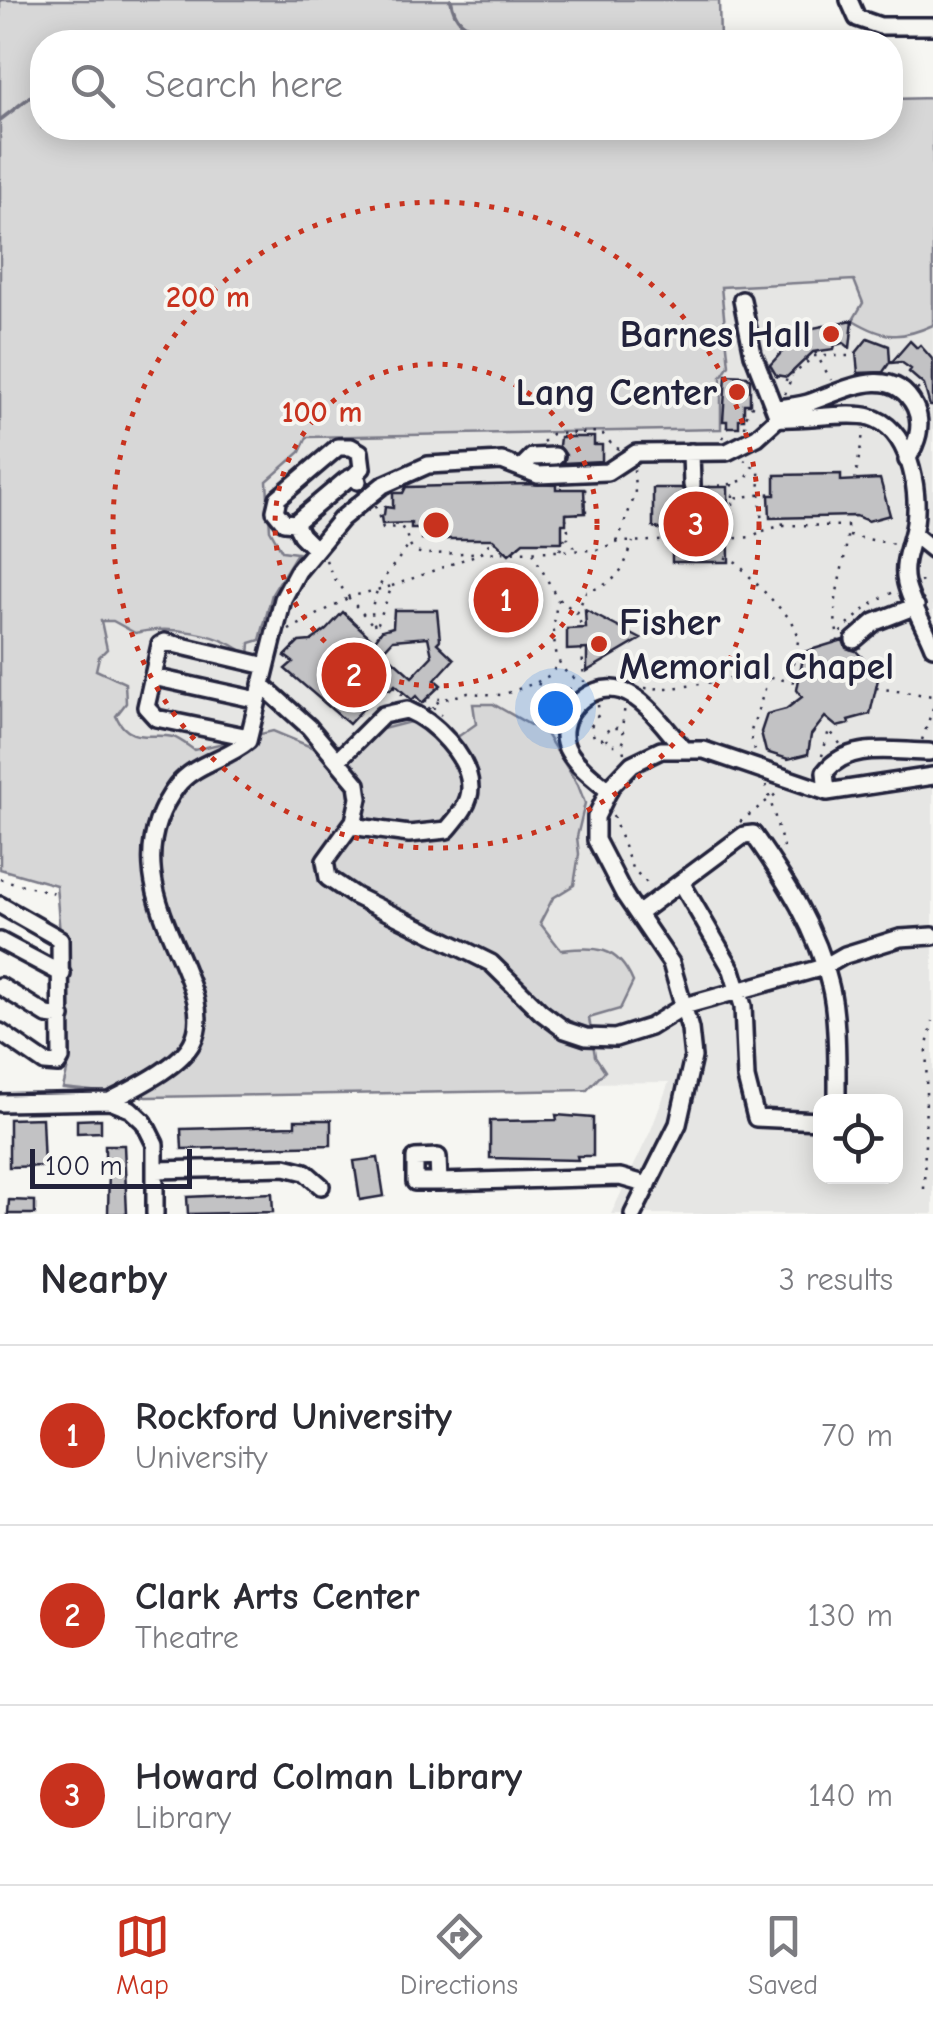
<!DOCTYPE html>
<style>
body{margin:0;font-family:"Comic Neue",sans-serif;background:#f7f7f7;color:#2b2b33}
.controls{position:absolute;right:30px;bottom:30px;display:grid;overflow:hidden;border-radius:20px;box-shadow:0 5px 25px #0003}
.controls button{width:90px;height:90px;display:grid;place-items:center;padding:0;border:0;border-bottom:2px solid #e1e1e2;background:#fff;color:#2b2b33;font:50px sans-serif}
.scale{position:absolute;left:30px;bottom:25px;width:162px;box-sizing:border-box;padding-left:10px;border:5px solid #22223b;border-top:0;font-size:28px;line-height:35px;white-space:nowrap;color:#22223b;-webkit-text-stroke:8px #f6f6f2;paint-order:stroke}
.you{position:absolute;left:555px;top:708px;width:35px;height:35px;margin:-25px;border:8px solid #fff;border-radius:50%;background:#1a73e8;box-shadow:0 0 0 15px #1a73e833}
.badge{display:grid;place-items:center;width:65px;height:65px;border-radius:50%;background:#c8321e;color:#fff;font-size:32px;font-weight:700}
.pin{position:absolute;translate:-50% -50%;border:5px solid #fff;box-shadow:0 2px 10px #0006}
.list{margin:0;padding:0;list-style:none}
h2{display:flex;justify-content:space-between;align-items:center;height:130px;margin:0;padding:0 40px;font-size:42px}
h2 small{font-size:32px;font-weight:400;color:#7c7c81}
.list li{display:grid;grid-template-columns:65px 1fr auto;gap:30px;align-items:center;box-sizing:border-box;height:180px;padding:0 40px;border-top:2px solid #e1e1e2}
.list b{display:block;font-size:38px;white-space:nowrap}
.list p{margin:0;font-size:32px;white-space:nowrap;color:#7c7c81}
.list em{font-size:32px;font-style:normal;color:#7c7c81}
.icon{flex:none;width:55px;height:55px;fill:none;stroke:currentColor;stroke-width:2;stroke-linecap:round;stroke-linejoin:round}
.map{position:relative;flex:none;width:933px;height:1214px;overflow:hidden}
.search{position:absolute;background:#fff;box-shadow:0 5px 25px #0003;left:30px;right:30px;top:30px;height:110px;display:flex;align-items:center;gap:25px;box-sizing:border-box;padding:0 35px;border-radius:40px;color:#7c7c81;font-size:38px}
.sheet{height:670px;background:#fff}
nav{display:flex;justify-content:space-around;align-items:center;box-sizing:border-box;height:140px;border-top:2px solid #e1e1e2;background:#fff;font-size:28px;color:#7c7c81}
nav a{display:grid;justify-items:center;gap:5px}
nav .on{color:#c8321e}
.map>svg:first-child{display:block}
.built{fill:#e6e6e4;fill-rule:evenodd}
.green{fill:#d7d7d7;stroke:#7c7c89;stroke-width:2.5}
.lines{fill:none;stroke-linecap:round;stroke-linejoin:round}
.stream{stroke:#757583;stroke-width:4}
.building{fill:#c2c2c4;stroke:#22223b;stroke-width:2.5;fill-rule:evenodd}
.minor-casing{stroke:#22223b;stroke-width:22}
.path{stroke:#22223b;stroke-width:2.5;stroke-dasharray:2.5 8;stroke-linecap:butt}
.minor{stroke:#f6f6f2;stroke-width:15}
.ring{fill:none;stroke:#c8321e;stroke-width:5;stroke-dasharray:5 10}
.poi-dot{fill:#c8321e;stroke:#f6f6f2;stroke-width:4}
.labels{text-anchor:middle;stroke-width:8;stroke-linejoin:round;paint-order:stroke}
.poi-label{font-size:38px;font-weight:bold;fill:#22223b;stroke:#f6f6f2;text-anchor:end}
.centre{fill:#c8321e;stroke:#f6f6f2;stroke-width:5}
.ring-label{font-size:30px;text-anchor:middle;font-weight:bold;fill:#c8321e;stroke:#f6f6f2;stroke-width:8;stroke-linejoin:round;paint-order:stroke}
</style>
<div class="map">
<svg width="933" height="1214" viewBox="0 0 933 1214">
<rect width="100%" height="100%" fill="#f6f6f2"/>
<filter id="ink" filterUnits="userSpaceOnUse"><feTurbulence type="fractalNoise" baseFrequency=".01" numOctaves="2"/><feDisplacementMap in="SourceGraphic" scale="20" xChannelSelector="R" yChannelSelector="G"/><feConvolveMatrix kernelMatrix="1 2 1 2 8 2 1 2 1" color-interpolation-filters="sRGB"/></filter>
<g filter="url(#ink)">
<path class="built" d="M 933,109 L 933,1214 L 611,1214 L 651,1130 L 669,1082 L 87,1089 L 82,429 L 720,128 L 890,128 ZM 820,1102 L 896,1102 L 896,1176 L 820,1176 Z"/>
<path class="green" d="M 0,0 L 719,0 L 720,42 L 42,42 L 42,128 L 890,128 L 891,99 L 933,98 L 933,325 C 900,340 885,339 853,320 L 863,303 L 854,280 L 721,287 L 729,365 L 721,377 L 721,429 L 307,437 L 300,452 L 267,481 L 270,530 L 282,551 L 297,553 L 272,594 L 260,640 L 250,643 L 249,657 C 223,632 169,625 135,633 L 113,621 L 101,621 L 107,649 L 99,657 L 96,670 L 125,683 L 126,703 L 116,716 C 129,745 151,732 173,737 C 180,739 188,746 194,750 L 273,731 L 311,747 L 340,749 L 375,731 L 410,722 L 459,736 L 476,724 L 473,704 L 493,704 L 546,734 L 578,785 L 585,803 L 577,837 L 579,854 L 574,885 L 553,898 L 540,923 L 561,950 C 596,947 617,945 633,982 L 620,1009 L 589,1018 L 595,1056 L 605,1071 L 587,1090 L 147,1097 L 63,1088 L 70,1059 L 56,885 L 0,869 Z"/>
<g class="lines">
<path class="stream" d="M 451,0 C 457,34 479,25 499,42
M 0,120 L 42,88"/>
</g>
<path class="building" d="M 853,320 L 850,348 L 844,343 L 835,345 L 834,349 L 813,352 L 787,377 L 776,375 L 770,365 L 795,338 L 799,340 L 811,334 L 813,328 Z
M 868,338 L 889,346 L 890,362 L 883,372 L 858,373 L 856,353 Z
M 910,341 L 917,348 L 920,345 L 933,360 L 933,406 L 930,406 L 924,385 L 909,372 L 911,369 L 901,362 L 891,363 Z
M 726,375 L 747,376 L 750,379 L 750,404 L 744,404 L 744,419 L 739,419 L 739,427 L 727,427 L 727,421 L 723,421 Z
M 560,437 L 594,437 L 594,445 L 602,445 L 602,461 L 564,463 L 566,455 L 559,446 Z
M 841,474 L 841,481 L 880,479 L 890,515 L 868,521 L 856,516 L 770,518 L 769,495 L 775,495 L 775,475 Z
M 531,484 L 556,485 L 556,489 L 584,489 L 585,513 L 566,514 L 566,524 L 562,524 L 562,542 L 523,542 L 509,554 L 493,539 L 422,539 L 422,528 L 411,528 L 411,523 L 382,524 L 381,516 L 384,515 L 385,507 L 393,508 L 393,493 L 403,493 L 406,487 Z
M 703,487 L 728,487 L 729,562 L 672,562 L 672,533 L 653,527 L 653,488 L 681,488 L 691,496 L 699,494 Z
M 394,610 L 437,610 L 440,640 L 437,643 L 454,659 L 435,680 L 441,685 L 422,703 L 416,696 L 412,700 L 395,685 L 390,690 L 383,687 L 349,724 L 285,669 L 293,662 L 285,656 L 299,642 L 311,641 L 326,630 L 343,612 L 374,641 L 382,630 L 393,627 ZM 428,637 L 432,656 L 412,677 L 383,651 L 393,640 Z
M 585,610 L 641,639 L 587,671 L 587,649 L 567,650 L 567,629 L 586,628 Z
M 843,640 L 846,648 L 856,651 L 879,675 L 870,714 L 848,720 L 849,724 L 837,727 L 825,717 L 811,735 L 808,754 L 788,759 L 766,752 L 761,732 L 767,714 L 786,709 L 802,697 L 797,690 L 804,652 Z
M 556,1115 L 593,1118 L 593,1156 L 577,1156 L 578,1160 L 490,1158 L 490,1121 L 557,1120 Z
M 42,1118 L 44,1166 L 9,1167 L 9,1119 Z
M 101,1119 L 101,1132 L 77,1133 L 77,1120 Z
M 295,1120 L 331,1120 L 331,1145 L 182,1149 L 181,1129 L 295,1126 Z
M 105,1145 L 124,1145 L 127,1214 L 108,1214 L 109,1167 L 105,1167 Z
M 378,1158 L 384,1196 L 360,1200 L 354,1161 Z
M 272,1193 L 273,1212 L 188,1214 L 187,1197 Z
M 9,1200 L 35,1201 L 35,1214 L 8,1214 Z"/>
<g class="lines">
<g class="minor-casing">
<path id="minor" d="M 849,0 L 857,18 L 880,26 L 933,26
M 742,300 L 753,354 L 778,418
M 776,408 C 787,407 798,406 808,403 C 842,392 892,361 915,407 C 924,426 916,444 907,460
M 691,452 L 692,485
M 521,468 L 532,457 L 555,456
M 295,523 L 284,522 L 275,511 L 278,498 L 338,447 L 351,447 L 360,452 L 362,468 L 354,476
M 913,534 L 933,550
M 315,549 L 301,535 L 295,523 L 346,480 L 354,476 L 358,481
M 854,640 L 875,622 L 916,606
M 153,677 L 258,700
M 261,684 L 309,727 L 357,784 L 359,798 L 354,821 L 325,861 L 328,878 L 355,896 L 491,963 L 541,1012 L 565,1030 L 586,1037 L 615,1038 L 650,1027 L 684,1006 L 824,967 L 845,955 L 900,938 L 933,936
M 249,737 L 156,718 L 146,707 L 160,645 L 165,642 L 266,666
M 339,759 L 383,715 L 407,710 C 434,721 470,757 470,788 C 470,805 457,818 447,830 L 409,834 L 351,826
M 609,791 C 595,779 578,767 569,752 C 550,721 588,679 622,691 C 647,699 667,731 685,750
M 827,792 L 825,772 C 849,741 894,752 929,752
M 681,882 L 732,970 L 743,1006 L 746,1078 L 756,1118 L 820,1121
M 0,905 L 60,939 L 61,1059 L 58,1064 L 45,1063 L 0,1032
M 638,914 L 744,835 L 753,834 C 786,881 817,929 830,985 C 838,1015 837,1070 837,1102
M 0,941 L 62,974
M 0,986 L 47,1015 L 62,1017
M 110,1101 C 134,1088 179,1067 192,1043 C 226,981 100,888 177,786 C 195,763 227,759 248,741 L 283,599 L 298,571 L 341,519 L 383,485 L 428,465 L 502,461 L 538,475 L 607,472 L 636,453 L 727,452 L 757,437 L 778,418 C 803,420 851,411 870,417 C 909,428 920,489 915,523 C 912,543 901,562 906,583 C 911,604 925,626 933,647
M 0,1103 L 110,1101 L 130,1109 L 144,1122 L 155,1144 L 155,1214
M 155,1170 L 285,1167 L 305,1172 L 321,1186
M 439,1182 L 438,1157 L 415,1158 L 415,1182 L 439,1182 L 620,1177 L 648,1185
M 633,1214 L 678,1124 L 693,1057 L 690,1029 L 671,963 L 624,894 L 596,840 L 596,817 L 611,786 L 632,764 L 661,750 L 704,750 L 827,792 L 933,776"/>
</g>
<path class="path" d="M 815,352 L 831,380
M 792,372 L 793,375 L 814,356 L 856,356
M 775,376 L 790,381 L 792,376
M 917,390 L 924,385
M 785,394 L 790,381
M 745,427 L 746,417 L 753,404
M 723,438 L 727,427
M 543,442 L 552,434 L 601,432 L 615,448 L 620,449
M 855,481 L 864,428
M 708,487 L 731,484
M 733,497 L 732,483 L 746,480 L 752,467
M 375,506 L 383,528 L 400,527 L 405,530 C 409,543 408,551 424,554 L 596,550 L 619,542 L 723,539 L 724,557 L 736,562 L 792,621 L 799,637 L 789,681
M 566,514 L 586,513 L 585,485
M 783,525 L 847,526 L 847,516
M 733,526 L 733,498 L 775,493
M 763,531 L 783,525 L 782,518
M 849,536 L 895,544
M 567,537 L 577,550
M 725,539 L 751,537 L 762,531 L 759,471 L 744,460
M 617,542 L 635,495 L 634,469
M 560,550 L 568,530 L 566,518
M 533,553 L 558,600 C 553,618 551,650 562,667 C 566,674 575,678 581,683
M 326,560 L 332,575 L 349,597 L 392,586 L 378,623 L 373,625 L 348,597
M 920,582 L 933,577
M 392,586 L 481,553 L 493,539 L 504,552
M 559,599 L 577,613 L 582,628
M 577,613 L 586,592 C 618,582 622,573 633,542
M 289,630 L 348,598
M 837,632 C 829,594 849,563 847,526
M 380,634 C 357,604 390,570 408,547
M 838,642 L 838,635 C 856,617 870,602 894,592
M 582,649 L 584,682
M 771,678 L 798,682
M 537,682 L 552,674 L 558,661
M 393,687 L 406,698
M 645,688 C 687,691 727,675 769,677 L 750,734 L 756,754
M 876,688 L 933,696
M 428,697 L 440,699
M 425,700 L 441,715
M 598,705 L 599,714 L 591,726 L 594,737 L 603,739 L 609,728 L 621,728
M 428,709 L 441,700 L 468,693 L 502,695 L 535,683 L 555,689 L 573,689
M 606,739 L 609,745 L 619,745
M 922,740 L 933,708
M 624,753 L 622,744 L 625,739 L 622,728 L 625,705
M 822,756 L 829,730 L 841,745
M 766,785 L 782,842 L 784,852 L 781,852
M 613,816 L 632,868 L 650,886
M 740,822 L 781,790
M 0,879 L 54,893
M 924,1189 L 927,1045 L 933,1021"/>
<use href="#minor" class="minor"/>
</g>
</g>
<g class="ring">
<circle cx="436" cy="525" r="161"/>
<circle cx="436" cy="525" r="323"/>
</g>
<g class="poi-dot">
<circle cx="831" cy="334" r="10"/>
<circle cx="737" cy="392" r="10"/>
<circle cx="599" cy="644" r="10"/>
</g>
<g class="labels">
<g class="poi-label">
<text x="811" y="347">Barnes Hall</text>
<text x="717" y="405">Lang Center</text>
<text x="619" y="635" text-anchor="start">Fisher<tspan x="619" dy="44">Memorial Chapel</tspan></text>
</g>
</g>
<circle cx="436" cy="525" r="15" class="centre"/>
<g class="ring-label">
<text x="208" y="307">200 m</text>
<text x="322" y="422">100 m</text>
</g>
</svg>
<div class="controls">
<button><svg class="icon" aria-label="locate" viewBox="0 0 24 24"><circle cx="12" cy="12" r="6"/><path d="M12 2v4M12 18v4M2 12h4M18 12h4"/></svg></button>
</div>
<div class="scale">100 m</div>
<div class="you"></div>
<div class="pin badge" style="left:506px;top:600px">1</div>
<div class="pin badge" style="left:354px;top:675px">2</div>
<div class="pin badge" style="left:696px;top:524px">3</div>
<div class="search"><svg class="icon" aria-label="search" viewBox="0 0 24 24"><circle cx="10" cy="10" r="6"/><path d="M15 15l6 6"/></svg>Search here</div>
</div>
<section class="sheet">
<h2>Nearby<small>3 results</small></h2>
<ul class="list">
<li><span class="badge">1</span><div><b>Rockford University</b><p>University</p></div><em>70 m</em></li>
<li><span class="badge">2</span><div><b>Clark Arts Center</b><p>Theatre</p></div><em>130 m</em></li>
<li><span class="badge">3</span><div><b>Howard Colman Library</b><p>Library</p></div><em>140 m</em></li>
</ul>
</section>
<nav>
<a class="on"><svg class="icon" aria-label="map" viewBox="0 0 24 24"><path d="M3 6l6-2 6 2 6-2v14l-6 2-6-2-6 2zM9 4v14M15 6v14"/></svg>Map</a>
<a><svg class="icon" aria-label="directions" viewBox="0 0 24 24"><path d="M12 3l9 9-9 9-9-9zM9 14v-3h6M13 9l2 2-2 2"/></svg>Directions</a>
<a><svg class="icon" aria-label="saved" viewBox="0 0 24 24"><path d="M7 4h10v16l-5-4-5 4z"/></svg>Saved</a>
</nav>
